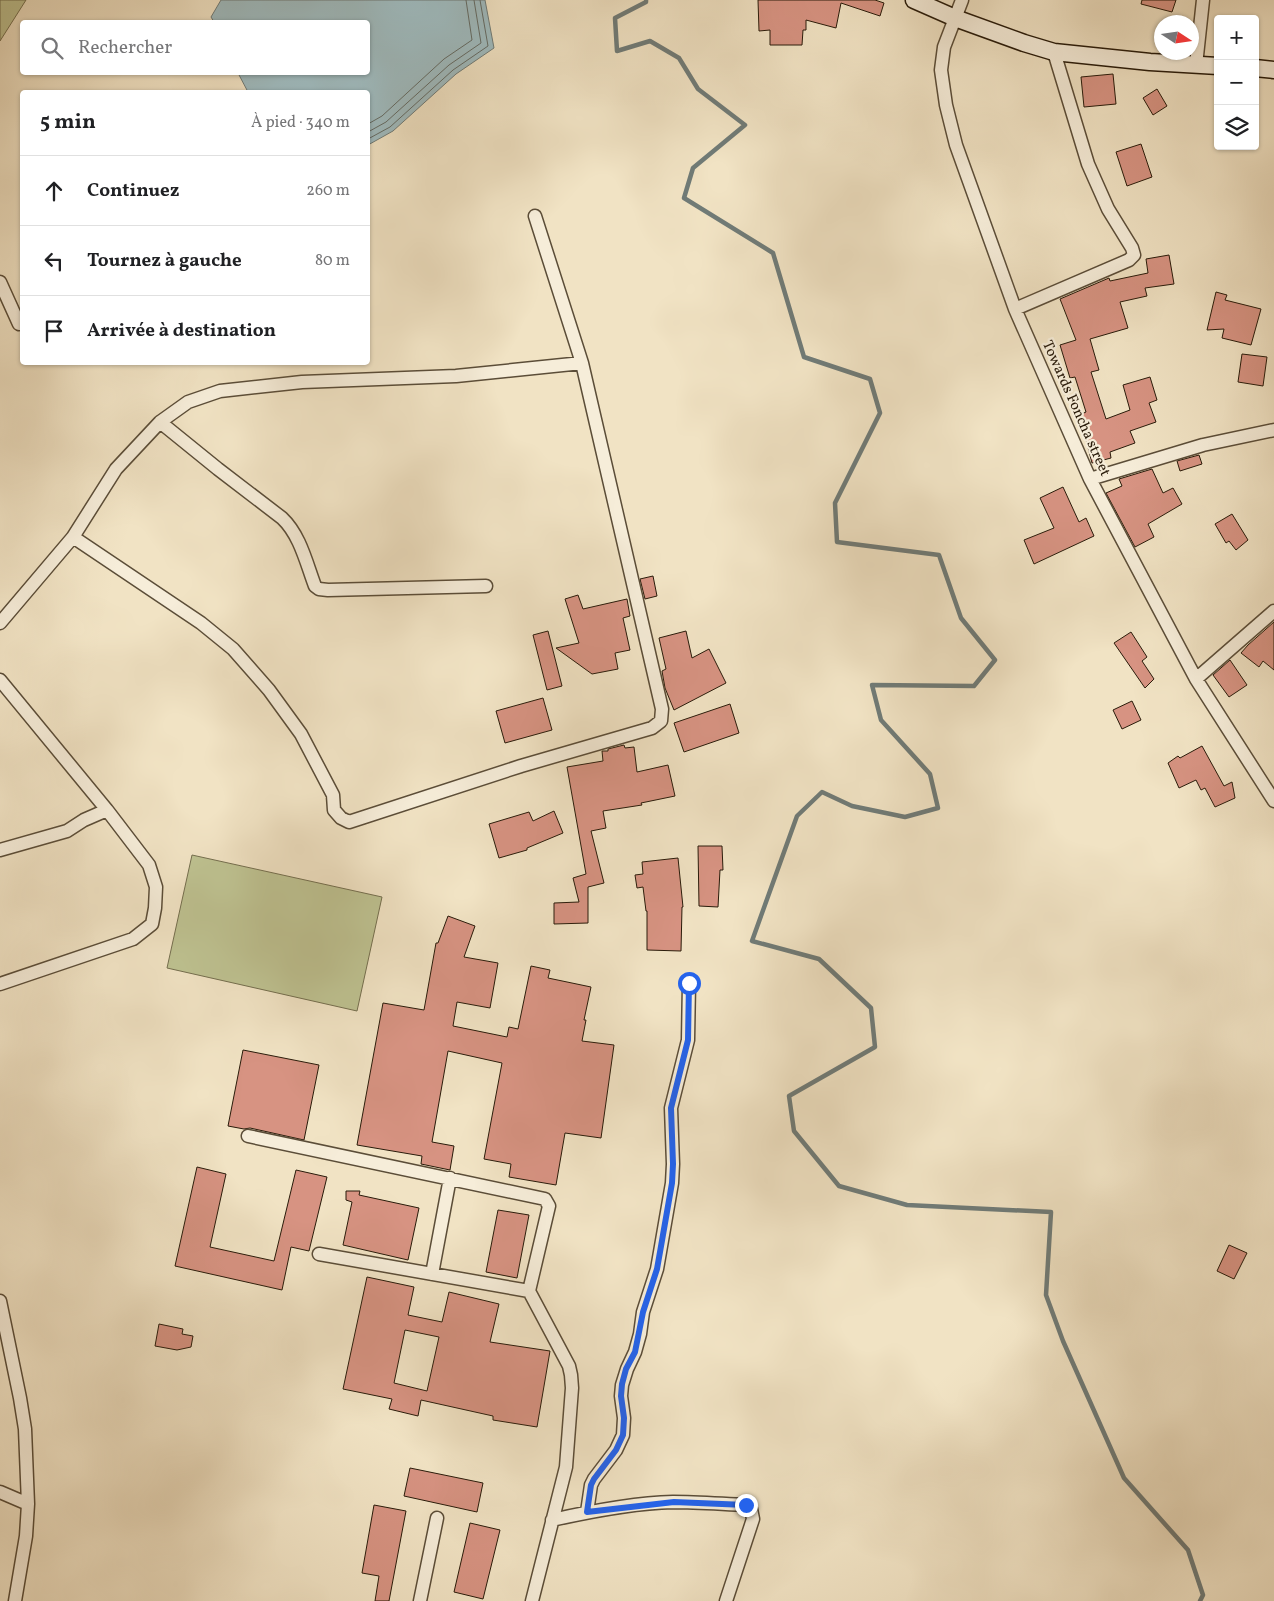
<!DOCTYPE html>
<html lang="fr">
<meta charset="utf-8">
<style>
body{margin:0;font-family:Vollkorn,serif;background:#f6f6f6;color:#202124}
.controls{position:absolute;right:15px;top:15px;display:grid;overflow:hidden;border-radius:5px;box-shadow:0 1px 4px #0004}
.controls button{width:45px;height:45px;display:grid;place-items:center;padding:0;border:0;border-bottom:1px solid #e0e0e0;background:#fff;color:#202124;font:25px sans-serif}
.compass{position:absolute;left:1154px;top:15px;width:45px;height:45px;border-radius:50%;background:#fff;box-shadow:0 1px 4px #0004;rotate:102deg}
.stop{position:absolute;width:15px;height:15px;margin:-11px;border:4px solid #2563eb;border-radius:50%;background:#fff}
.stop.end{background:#2563eb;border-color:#fff;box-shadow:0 1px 5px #0008}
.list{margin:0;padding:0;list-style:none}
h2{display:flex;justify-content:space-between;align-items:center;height:65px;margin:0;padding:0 20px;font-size:21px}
h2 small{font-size:16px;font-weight:400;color:#757577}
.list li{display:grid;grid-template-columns:32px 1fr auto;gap:15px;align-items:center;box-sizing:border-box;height:70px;padding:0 20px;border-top:1px solid #e0e0e0}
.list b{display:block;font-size:19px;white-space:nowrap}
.list em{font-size:16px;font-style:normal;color:#757577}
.icon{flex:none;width:28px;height:28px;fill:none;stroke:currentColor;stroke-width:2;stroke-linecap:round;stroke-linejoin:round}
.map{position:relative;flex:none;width:1274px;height:1601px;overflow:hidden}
.search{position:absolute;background:#fff;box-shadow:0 1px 4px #0004;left:20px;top:20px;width:350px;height:55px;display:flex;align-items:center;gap:12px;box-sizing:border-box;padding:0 18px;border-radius:5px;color:#757577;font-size:19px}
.panel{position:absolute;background:#fff;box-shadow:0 1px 4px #0004;left:20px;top:90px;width:350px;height:275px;border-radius:5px}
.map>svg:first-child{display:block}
.green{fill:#bec291;stroke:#746e4e}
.water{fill:#9fbbbf;stroke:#707b77}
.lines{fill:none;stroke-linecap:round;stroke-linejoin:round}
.shore{stroke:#646b64;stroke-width:1}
.stream{stroke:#707b77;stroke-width:4.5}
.building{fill:#d79382;stroke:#291b0a;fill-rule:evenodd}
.street-casing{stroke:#5b4d38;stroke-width:15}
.secondary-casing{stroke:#291b0a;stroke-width:19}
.street{stroke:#f6edd9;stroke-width:12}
.secondary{stroke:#f6edd9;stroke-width:16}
.route{stroke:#2563eb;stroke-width:6}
.labels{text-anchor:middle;stroke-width:4.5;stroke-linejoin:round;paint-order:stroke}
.street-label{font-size:15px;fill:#291b0a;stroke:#f6edd9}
</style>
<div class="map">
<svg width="1274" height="1601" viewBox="0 0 1274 1601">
<rect width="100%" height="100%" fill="#f1e3c4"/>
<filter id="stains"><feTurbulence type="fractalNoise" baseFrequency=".004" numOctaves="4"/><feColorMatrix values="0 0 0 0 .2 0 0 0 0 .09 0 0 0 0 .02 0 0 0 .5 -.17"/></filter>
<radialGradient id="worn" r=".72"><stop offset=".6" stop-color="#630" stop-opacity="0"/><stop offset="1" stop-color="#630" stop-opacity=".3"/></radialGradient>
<path class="green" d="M 0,0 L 26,0 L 0,41 Z
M 192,855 L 382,897 L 357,1011 L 167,968 Z"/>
<path class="water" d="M 221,0 L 485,0 L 494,48 L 456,74 L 393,131 L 368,145 L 368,92 L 248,92 L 238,73 L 368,72 L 368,22 L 214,22 L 211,17 Z"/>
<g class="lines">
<path class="shore" d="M 368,124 L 382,116 L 444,59 L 472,40 L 466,0
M 368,132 L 386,122 L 449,65 L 481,43 L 474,0
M 368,139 L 390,127 L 453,70 L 488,46 L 480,0"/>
<path class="stream" d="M 646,0 L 646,2 L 615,18 L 617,51 L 650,41 L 679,58 L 698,89 L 745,125 L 693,168 L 684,198 L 773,253 L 804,357 L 870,379 L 880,413 L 835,503 L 837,542 L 939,555 L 961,618 L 995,660 L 974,686 L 872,685 L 881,720 L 930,774 L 938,808 L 905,817 L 852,806 L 822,792 L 797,816 L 752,941 L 819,959 L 871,1008 L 875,1047 L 789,1096 L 794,1131 L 839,1186 L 907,1205 L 1051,1212 L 1046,1295 L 1063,1341 L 1124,1478 L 1188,1550 L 1203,1595 L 1200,1601"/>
</g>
<path class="building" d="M 758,0 L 875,0 L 884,3 L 880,16 L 841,3 L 836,28 L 806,20 L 806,30 L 803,30 L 802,45 L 770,45 L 770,30 L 759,31 Z
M 1142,0 L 1176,0 L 1172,12 L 1141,4 Z
M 1113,74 L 1116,104 L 1084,107 L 1081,77 Z
M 1157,89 L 1167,106 L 1153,115 L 1143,98 Z
M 1141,144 L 1152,177 L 1127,186 L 1116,152 Z
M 1169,255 L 1174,284 L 1145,288 L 1147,296 L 1120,302 L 1128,328 L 1090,339 L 1099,370 L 1091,372 L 1106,419 L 1130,410 L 1123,385 L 1150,377 L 1157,400 L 1149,403 L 1156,422 L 1130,431 L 1135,443 L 1110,452 L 1111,458 L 1092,463 L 1085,436 L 1077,416 L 1086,412 L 1075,377 L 1070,378 L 1060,345 L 1076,340 L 1060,299 L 1109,278 L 1110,281 L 1148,273 L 1146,259 Z
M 1216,292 L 1227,295 L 1225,300 L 1261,309 L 1251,345 L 1222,338 L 1224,329 L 1207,330 Z
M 1242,354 L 1267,357 L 1263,386 L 1238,382 Z
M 1199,455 L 1202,464 L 1180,471 L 1177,461 Z
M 1152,469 L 1163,493 L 1173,488 L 1182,504 L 1148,524 L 1154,537 L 1135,547 L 1106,493 L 1122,486 L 1119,479 Z
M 1063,487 L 1079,522 L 1086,518 L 1094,536 L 1034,564 L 1024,540 L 1054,528 L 1040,498 Z
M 1232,514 L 1248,540 L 1236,550 L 1229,541 L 1226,543 L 1215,524 Z
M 653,576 L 657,596 L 645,599 L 640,579 Z
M 578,595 L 583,609 L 627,599 L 630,616 L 623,618 L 630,650 L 615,653 L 618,669 L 592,674 L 556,648 L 579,643 L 565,599 Z
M 1274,622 L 1274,670 L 1263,661 L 1259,667 L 1241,653 L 1248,645 Z
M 548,631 L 562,686 L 547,690 L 533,635 Z
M 686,631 L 692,658 L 709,649 L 726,683 L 674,710 L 665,688 L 662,671 L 666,669 L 659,638 Z
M 1131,632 L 1147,657 L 1142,661 L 1154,679 L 1145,688 L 1114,643 Z
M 1230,660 L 1247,685 L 1229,697 L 1213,675 Z
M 543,698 L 552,730 L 505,743 L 496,711 Z
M 1132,701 L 1141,720 L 1122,729 L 1113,710 Z
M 730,704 L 739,733 L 684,752 L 674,723 Z
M 624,745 L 625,748 L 634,747 L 637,772 L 668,765 L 675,796 L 641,803 L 642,805 L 603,811 L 606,828 L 591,831 L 604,883 L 588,887 L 588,923 L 554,924 L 554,903 L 579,902 L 573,878 L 586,874 L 567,767 L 603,761 L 602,751 L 608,751 L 608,749 Z
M 1202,746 L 1224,786 L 1232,782 L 1235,798 L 1215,807 L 1205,788 L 1201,790 L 1196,780 L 1179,788 L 1168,763 L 1178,756 L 1180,758 Z
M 554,811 L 563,833 L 527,848 L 527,850 L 499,858 L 489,824 L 529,812 L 533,821 Z
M 698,846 L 722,846 L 723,870 L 720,870 L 718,907 L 699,906 Z
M 678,858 L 683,907 L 682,907 L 681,951 L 647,950 L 647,911 L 646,911 L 643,887 L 637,888 L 635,875 L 643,874 L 642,862 Z
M 448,916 L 475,926 L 464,957 L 498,963 L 490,1008 L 457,1002 L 453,1026 L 507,1037 L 509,1027 L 518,1029 L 531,966 L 550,970 L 548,978 L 591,987 L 584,1020 L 586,1020 L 582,1041 L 614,1045 L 601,1138 L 565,1133 L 556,1185 L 509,1177 L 511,1164 L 484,1159 L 502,1063 L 448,1051 L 432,1142 L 454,1146 L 450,1170 L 421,1164 L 422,1156 L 357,1145 L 383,1003 L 424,1010 L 436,943 L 438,943 Z
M 243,1050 L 319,1065 L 304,1140 L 250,1128 L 244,1129 L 228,1126 Z
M 197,1167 L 226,1174 L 210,1247 L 274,1261 L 296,1170 L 327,1177 L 309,1251 L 291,1247 L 282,1290 L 175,1266 Z
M 346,1191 L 360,1191 L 359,1195 L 419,1208 L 408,1260 L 343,1245 L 352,1202 L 346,1200 Z
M 498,1210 L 529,1215 L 517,1278 L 486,1272 Z
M 1229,1245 L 1247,1253 L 1234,1279 L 1217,1271 Z
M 367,1277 L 414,1287 L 408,1315 L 442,1322 L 449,1292 L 499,1304 L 490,1342 L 550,1351 L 537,1427 L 493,1420 L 493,1416 L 421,1400 L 418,1416 L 389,1409 L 392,1399 L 343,1389 ZM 405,1330 L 439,1337 L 427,1391 L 394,1383 Z
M 159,1324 L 183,1329 L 182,1334 L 193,1336 L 191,1347 L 177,1350 L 155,1346 Z
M 410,1468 L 483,1483 L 477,1512 L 404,1496 Z
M 374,1505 L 406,1511 L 389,1601 L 375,1601 L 379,1576 L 362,1573 Z
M 470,1523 L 500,1530 L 483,1599 L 454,1592 Z"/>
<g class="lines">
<g class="street-casing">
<path id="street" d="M 962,0 L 944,47 L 941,70 L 946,105 L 956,145 L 1015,309 L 1090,479 L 1196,679 L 1274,801
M 1196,65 L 1203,0
M 0,282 L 19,324
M 1015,309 L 1129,260 L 1134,255 L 1132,248 L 1108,209 L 1088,164 L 1054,52
M 160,422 L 218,469 L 282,518 C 300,535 306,562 315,586 L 319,589 L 328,590 L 486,586
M 1090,479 L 1203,445 L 1274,430
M 73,537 L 201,623 L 233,649 L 269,690 L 301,734 L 333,795 L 334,810 L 341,818 L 349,822 L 521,766 L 652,728 L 661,721 L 662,709 L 582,363 L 535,216
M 0,623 L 73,537 L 116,469 L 160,422 L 188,402 L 220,391 L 302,382 L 456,376 L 582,363
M 1196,679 L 1274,611
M 0,680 L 107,810 L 149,865 L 156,887 L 155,908 L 152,924 L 133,939 L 0,984
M 0,850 L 67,831 L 84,820 L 107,810
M 248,1136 L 545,1199 L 549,1206 L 529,1291 L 569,1366 L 571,1375 L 572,1388 L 566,1467 L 532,1601
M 319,1254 L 529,1291
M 432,1274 L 450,1178
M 0,1301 L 20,1398 L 25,1429 L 28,1504 L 26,1536 L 15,1601
M 0,1492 L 28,1504
M 587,1512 L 591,1485 L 594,1479 L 616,1450 L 623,1435 L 624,1418 L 621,1396 L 622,1385 L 627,1369 L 635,1352 L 640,1334 L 643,1312 L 657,1269 L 660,1252 L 672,1183 L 673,1164 L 671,1108 L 688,1040 L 689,983
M 552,1520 C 592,1511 633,1503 673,1502 C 697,1502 722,1504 746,1505 L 751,1509 L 753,1519 L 726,1601
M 420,1601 L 437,1518"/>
</g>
<g class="secondary-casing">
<path id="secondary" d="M 914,0 L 955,18 L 1024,43 L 1054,52 L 1150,62 L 1218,66
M 1255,68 L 1274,70"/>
</g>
<use href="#street" class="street"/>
<use href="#secondary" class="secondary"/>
</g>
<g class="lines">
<path class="route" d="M 689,983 L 688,1040 L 671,1108 L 673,1164 L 672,1183 L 660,1252 L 657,1269 L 643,1312 L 635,1352 L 626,1369 L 622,1384 L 621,1396 L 624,1418 L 623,1435 L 616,1450 L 594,1479 L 591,1485 L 587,1512 L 674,1502 L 746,1505"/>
</g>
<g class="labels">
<g class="street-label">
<text transform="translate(1077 408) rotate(66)" y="5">Towards Foncha street</text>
</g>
</g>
<rect width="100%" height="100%" filter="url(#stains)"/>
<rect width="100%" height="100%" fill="url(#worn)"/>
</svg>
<div class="controls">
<button>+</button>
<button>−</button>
<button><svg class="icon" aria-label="layers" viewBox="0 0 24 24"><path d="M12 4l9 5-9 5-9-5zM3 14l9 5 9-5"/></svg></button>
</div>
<svg class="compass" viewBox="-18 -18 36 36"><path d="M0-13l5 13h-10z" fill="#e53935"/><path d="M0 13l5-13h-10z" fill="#757577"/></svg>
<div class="stop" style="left:689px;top:983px"></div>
<div class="stop end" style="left:746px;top:1505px"></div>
<div class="search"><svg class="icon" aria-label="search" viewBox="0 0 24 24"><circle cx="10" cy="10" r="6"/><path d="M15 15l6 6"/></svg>Rechercher</div>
<section class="panel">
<h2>5 min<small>À pied · 340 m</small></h2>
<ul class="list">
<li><svg class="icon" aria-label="ahead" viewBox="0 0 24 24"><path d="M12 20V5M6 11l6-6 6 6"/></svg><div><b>Continuez</b></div><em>260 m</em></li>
<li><svg class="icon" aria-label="left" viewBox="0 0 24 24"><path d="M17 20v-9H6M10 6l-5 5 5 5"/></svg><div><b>Tournez à gauche</b></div><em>80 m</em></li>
<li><svg class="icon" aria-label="arrive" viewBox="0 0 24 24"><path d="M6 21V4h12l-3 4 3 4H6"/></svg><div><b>Arrivée à destination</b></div></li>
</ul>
</section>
</div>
